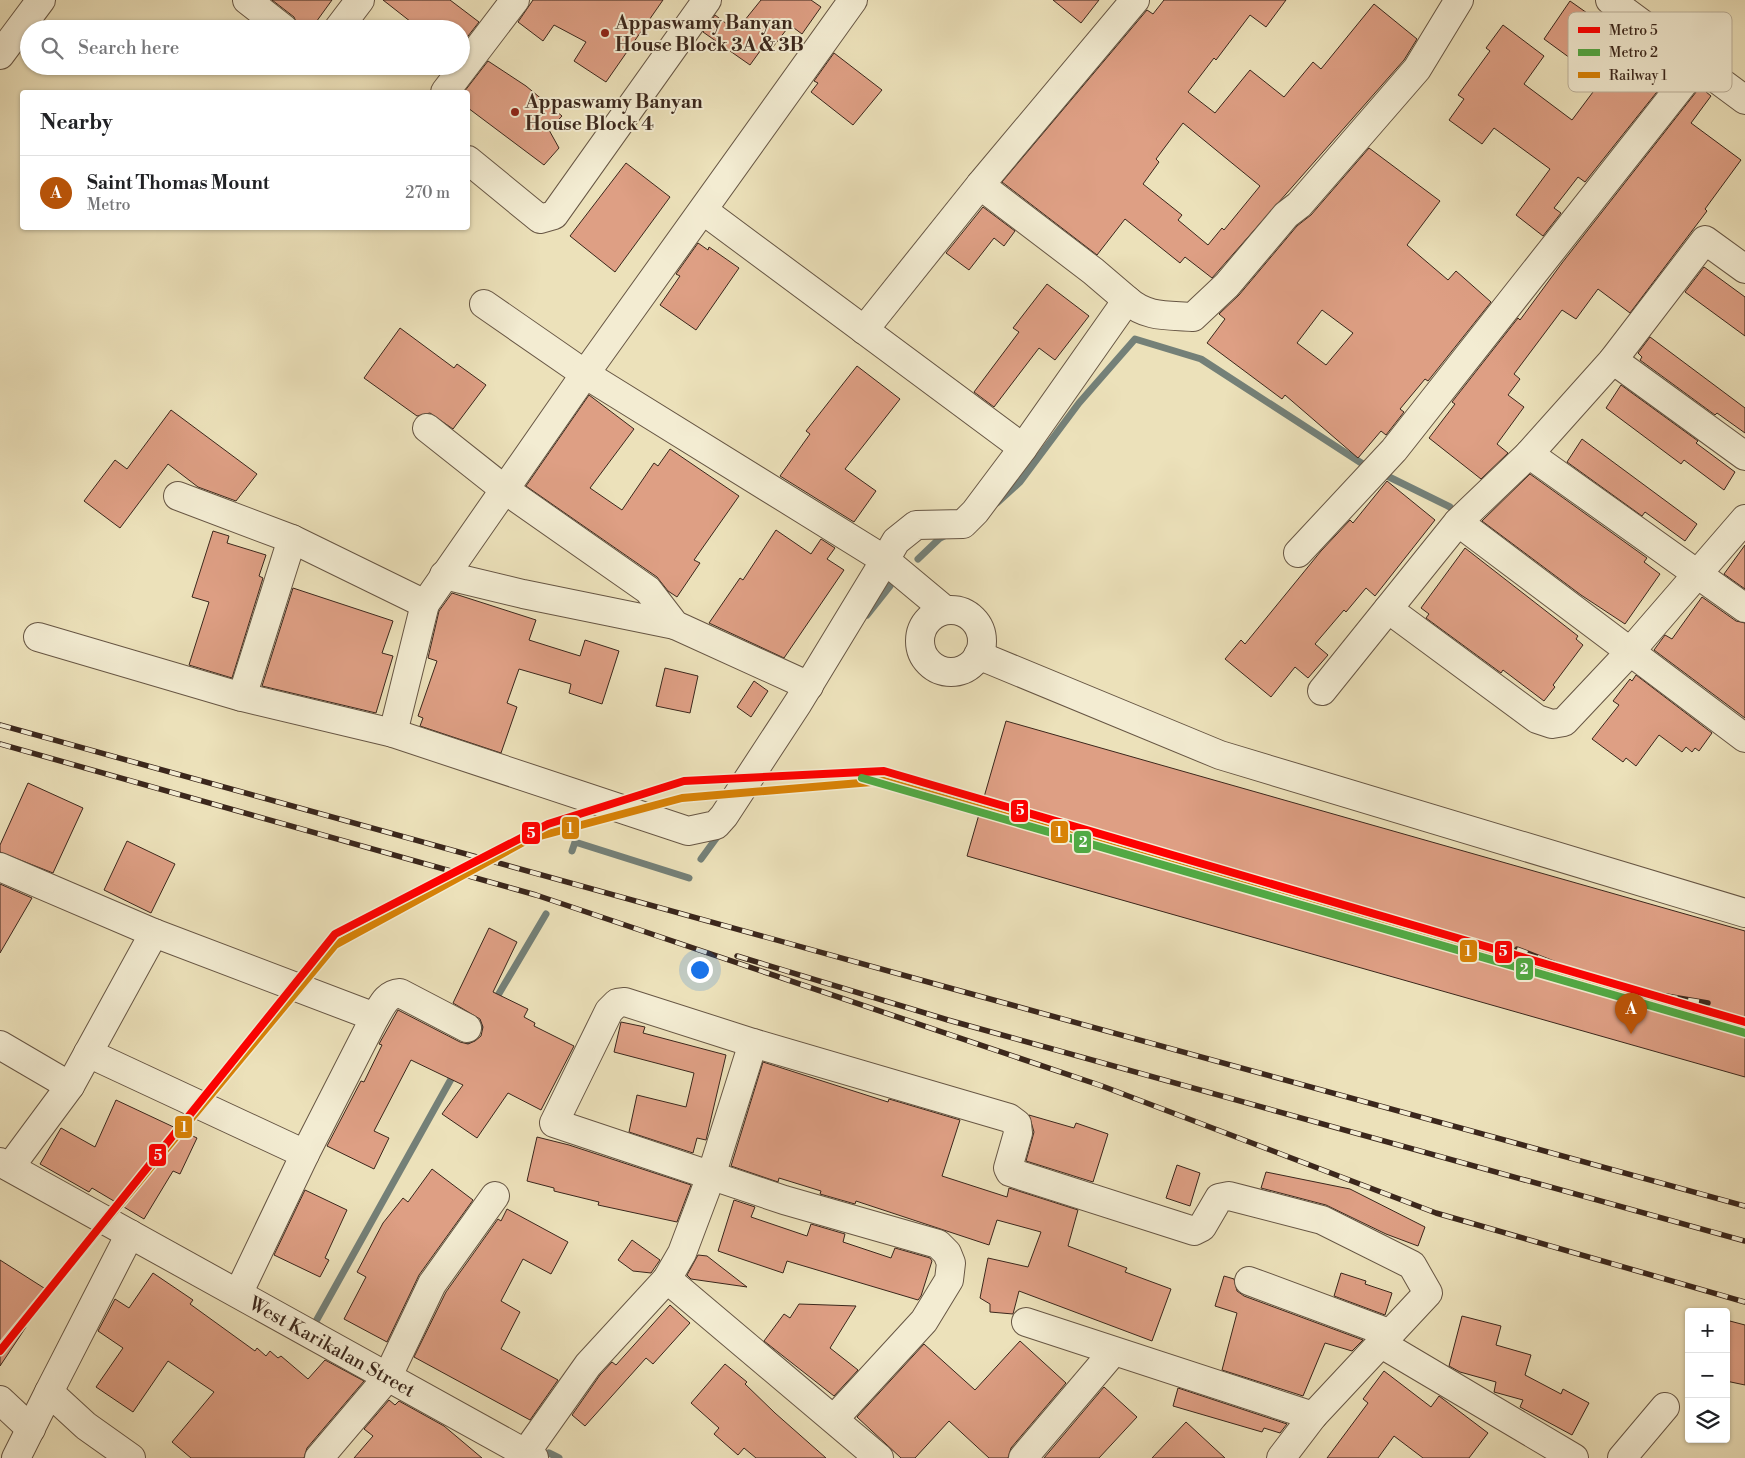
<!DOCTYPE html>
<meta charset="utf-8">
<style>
body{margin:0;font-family:"Libre Bodoni",serif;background:#f6f6f6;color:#202124}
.controls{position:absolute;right:15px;bottom:15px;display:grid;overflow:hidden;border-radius:5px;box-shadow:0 1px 4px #0004}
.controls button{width:45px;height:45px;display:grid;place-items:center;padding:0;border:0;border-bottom:1px solid #e0e0e0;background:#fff;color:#202124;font:25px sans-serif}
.you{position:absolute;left:699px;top:969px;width:18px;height:18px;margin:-12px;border:4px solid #fff;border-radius:50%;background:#1a73e8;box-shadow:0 0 0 8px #1a73e833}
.badge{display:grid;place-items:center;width:32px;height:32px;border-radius:50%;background:#b45309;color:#fff;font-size:16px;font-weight:700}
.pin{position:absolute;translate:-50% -41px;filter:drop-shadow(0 1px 2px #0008)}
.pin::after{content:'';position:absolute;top:26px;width:18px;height:15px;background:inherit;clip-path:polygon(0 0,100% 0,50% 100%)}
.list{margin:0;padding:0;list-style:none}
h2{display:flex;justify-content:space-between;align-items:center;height:65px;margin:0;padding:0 20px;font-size:21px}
h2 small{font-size:16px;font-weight:400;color:#757577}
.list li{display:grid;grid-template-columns:32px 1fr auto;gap:15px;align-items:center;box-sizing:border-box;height:75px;padding:0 20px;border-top:1px solid #e0e0e0}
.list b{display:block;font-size:19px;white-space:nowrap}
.list p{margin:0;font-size:16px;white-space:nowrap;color:#757577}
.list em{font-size:16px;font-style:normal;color:#757577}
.icon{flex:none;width:28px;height:28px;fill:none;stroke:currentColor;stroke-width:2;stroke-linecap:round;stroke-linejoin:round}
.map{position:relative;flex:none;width:1745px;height:1458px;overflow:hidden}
.search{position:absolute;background:#fff;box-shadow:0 1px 4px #0004;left:20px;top:20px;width:450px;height:55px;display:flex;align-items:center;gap:12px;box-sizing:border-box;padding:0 18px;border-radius:28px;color:#757577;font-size:19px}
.panel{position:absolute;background:#fff;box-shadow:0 1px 4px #0004;left:20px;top:90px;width:450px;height:140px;border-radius:5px}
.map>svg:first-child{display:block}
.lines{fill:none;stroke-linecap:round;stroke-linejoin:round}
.stream{stroke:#748078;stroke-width:7}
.building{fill:#de9f84;stroke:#3b271c;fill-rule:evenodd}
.minor-casing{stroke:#675644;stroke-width:30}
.minor{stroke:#f3ecd2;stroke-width:28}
.rail-casing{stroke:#3b271c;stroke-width:5.5}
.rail{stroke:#f3ecd2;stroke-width:4;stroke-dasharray:11;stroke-linecap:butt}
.rail-1-casing{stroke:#f3ecd2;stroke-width:11}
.rail-1{stroke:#d88206;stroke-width:8}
.metro-1-casing{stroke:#f3ecd2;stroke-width:11}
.metro-2-casing{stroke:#f3ecd2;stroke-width:11}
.metro-1{stroke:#f00;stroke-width:8}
.metro-2{stroke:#51aa44;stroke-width:8}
.poi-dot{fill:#8f2418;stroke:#f3ecd2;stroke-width:2}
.labels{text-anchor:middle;stroke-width:4;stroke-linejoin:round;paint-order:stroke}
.poi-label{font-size:19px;font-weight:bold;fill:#3b271c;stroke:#f3ecd2;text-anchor:start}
.street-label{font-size:19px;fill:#3b271c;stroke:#f3ecd2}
.key{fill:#f3ecd2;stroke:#bcb19b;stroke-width:1}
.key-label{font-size:14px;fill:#3b271c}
.line-badge{stroke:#f3ecd2;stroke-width:2}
.badge-label{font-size:14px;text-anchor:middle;font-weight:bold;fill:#fff}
</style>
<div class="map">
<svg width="1745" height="1458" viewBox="0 0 1745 1458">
<rect width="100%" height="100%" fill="#ece1ba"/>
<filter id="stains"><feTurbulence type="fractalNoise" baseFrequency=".004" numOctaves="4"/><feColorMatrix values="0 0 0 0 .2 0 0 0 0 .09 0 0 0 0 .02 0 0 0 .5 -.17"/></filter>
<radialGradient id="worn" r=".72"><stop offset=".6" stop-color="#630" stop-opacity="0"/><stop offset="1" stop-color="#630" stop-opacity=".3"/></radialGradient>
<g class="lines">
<path class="stream" d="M 1381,473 L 1450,507
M 997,503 L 1020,482 L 1079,403 L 1135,339 L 1201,359 L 1369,468
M 918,559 L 940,538 L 946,535
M 867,615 L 890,586
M 572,851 L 575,842 L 689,878
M 701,859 L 720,833
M 494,1002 L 546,914
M 467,1050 L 486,1016
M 321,1327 L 315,1323 L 455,1072
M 549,1453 L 559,1458"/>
</g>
<path class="building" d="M 272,0 L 332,0 L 311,29 L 299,29 L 294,17 Z
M 383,0 L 450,0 L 479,22 L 461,45 L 461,29 L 420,29 Z
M 533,0 L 663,0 L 606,82 L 574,61 L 586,42 L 554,25 L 543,41 L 518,22 Z
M 761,0 L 811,0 L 821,7 L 802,34 L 790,25 L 769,52 L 763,47 L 750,65 L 703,32 L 715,15 L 736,31 Z
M 1053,0 L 1099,0 L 1081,23 Z
M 1164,0 L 1286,0 L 1266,27 L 1250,15 L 1216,60 L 1214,58 L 1188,92 L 1215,113 L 1250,70 L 1284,97 L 1313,62 L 1321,69 L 1374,4 L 1417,39 L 1404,60 L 1212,278 L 1185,257 L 1180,263 L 1125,219 L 1097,255 L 1002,182 L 1147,10 L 1153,14 ZM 1183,123 L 1260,186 L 1224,230 L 1222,228 L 1208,245 L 1178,220 L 1182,215 L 1143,184 L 1159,162 L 1156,159 Z
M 1570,1 L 1597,20 L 1570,58 L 1544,39 Z
M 1610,20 L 1676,68 L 1585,182 L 1578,177 L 1554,208 L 1561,213 L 1543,236 L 1516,215 L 1550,169 L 1494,128 L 1482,144 L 1449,120 L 1464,99 L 1458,95 L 1490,51 L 1486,48 L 1503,25 L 1544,56 L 1524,84 L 1572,120 L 1620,56 L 1597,38 Z
M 834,53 L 882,90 L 853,125 L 811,92 L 818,83 L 814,81 Z
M 488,61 L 526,86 L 562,116 L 549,130 L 559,148 L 544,165 L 468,108 L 468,92 L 464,92 Z
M 1700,87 L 1711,96 L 1691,123 L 1741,160 L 1705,209 L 1707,211 L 1630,313 L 1598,289 L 1576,319 L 1562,310 L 1514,374 L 1520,379 L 1508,395 L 1524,407 L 1497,444 L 1508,453 L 1481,479 L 1429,438 L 1455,404 L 1452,402 L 1518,318 L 1520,320 L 1562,263 Z
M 1369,148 L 1440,201 L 1407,245 L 1448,280 L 1456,271 L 1491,302 L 1428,381 L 1425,379 L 1400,409 L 1404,412 L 1386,435 L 1381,431 L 1358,458 L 1285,395 L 1282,399 L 1207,343 L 1225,319 L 1219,314 L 1239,295 L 1297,226 L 1311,215 ZM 1322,310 L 1353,333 L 1326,365 L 1297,343 Z
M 626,163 L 670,197 L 615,272 L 570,236 Z
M 983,207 L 1015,231 L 1004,246 L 994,238 L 969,270 L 946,253 Z
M 698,243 L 708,250 L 709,247 L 739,268 L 696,330 L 660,305 L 680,276 L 676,274 Z
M 1704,267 L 1745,297 L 1745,336 L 1685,292 Z
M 1047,284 L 1089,316 L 1055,360 L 1039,348 L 994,407 L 974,392 L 1019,332 L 1013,328 Z
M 400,328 L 454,368 L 457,364 L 486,385 L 453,429 L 430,413 L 417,416 L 364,378 Z
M 1650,337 L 1745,408 L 1745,433 L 1717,413 L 1715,415 L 1640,360 L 1642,357 L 1638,353 Z
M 857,366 L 900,399 L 845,469 L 876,491 L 854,522 L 780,476 L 810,434 L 806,431 Z
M 1621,385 L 1698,441 L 1696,443 L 1735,472 L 1724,490 L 1684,460 L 1681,464 L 1606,408 Z
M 589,395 L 634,429 L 590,488 L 622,510 L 654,463 L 658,466 L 670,449 L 739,496 L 694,560 L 700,563 L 677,597 L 668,591 L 657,577 L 526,486 Z
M 171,410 L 257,474 L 236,501 L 198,487 L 168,464 L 120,528 L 84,501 L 115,460 L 127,469 Z
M 1582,439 L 1697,524 L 1685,541 L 1645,512 L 1642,516 L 1567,462 Z
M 1530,474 L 1647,558 L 1644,562 L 1660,574 L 1625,624 L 1581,595 L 1482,521 Z
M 1387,481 L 1435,520 L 1375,596 L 1366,588 L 1346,612 L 1344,610 L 1315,644 L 1328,655 L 1308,678 L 1295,667 L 1271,697 L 1225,659 L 1241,640 L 1245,644 L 1321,551 L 1350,520 L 1353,523 Z
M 776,530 L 811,554 L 821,539 L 835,548 L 827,559 L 844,570 L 784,658 L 709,623 L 740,578 L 743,580 Z
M 213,531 L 229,536 L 227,543 L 266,555 L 259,576 L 263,578 L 232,678 L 189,665 L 209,602 L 192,597 Z
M 1745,545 L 1745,589 L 1724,574 Z
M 1465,548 L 1578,636 L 1576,639 L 1583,645 L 1553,685 L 1555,687 L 1544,701 L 1503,670 L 1501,673 L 1426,618 L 1429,614 L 1421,608 Z
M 293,588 L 393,621 L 382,653 L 393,656 L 376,713 L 262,686 Z
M 452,593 L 536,620 L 529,640 L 580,656 L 585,640 L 619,651 L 602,704 L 569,693 L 571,684 L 519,669 L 507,703 L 517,707 L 501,753 L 420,726 L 423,718 L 418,716 L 437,661 L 428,658 L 439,611 Z
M 1702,597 L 1736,621 L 1745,623 L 1745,718 L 1654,650 L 1665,635 L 1672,639 Z
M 665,668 L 698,676 L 690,713 L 656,706 Z
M 1636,675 L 1712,733 L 1699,751 L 1695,748 L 1692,752 L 1686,747 L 1682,752 L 1659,735 L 1636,766 L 1626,758 L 1623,762 L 1592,739 L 1619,705 L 1613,701 L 1630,679 L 1632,681 Z
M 754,681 L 768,691 L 751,717 L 737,707 Z
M 1006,721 L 1745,931 L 1745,1077 L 967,856 Z
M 28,783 L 83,808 L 53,873 L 0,852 L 0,845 Z
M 127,841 L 175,864 L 151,913 L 104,890 Z
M 0,884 L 32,898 L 0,953 Z
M 489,928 L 517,942 L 493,992 L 528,1009 L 524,1017 L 535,1023 L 534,1026 L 574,1046 L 541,1110 L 508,1093 L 477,1138 L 442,1114 L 463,1085 L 411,1060 L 374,1131 L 389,1138 L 374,1169 L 327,1146 L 361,1081 L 364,1082 L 382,1045 L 379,1044 L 398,1010 L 460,1042 L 468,1044 L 475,1041 L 481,1036 L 483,1027 L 480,1019 L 453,1003 Z
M 621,1022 L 645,1027 L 643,1033 L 726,1055 L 706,1140 L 697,1138 L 693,1153 L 629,1132 L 637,1095 L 686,1107 L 694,1073 L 614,1052 Z
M 763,1062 L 888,1102 L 889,1099 L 960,1120 L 942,1176 L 1007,1197 L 1009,1188 L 1078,1210 L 1068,1246 L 1127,1268 L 1125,1272 L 1171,1289 L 1152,1341 L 1019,1291 L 1013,1314 L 990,1312 L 990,1304 L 980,1298 L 988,1258 L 1028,1267 L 1041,1232 L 997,1220 L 989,1245 L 856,1201 L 855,1204 L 820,1194 L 821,1191 L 779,1178 L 778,1182 L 731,1166 Z
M 116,1100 L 197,1138 L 180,1174 L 173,1171 L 144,1219 L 92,1188 L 89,1192 L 40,1164 L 61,1128 L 95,1147 Z
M 1029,1115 L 1074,1128 L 1076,1123 L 1108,1134 L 1093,1182 L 1026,1161 L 1034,1132 Z
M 537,1137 L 569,1145 L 691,1185 L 677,1222 L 598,1205 L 599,1202 L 554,1191 L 554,1188 L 527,1181 Z
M 1177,1165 L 1200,1173 L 1190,1206 L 1166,1198 Z
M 432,1169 L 473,1200 L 419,1275 L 387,1342 L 344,1319 L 366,1277 L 357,1272 L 383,1223 L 403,1198 L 408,1202 Z
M 1266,1172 L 1350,1189 L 1425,1227 L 1418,1246 L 1386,1234 L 1326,1205 L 1261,1188 Z
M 305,1190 L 347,1210 L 325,1258 L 329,1260 L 320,1277 L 274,1255 Z
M 734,1200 L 755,1207 L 751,1217 L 807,1236 L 811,1224 L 845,1234 L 843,1242 L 891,1258 L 895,1248 L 930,1258 L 932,1261 L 921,1296 L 918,1300 L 787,1261 L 783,1273 L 718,1251 Z
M 507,1209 L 568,1242 L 551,1274 L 523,1259 L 501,1301 L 520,1312 L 501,1349 L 558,1380 L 530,1420 L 414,1357 L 446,1292 L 498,1219 L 501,1221 Z
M 632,1240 L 660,1260 L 651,1273 L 633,1271 L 618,1260 Z
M 698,1255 L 707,1256 L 747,1287 L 691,1279 L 687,1275 Z
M 0,1260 L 44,1288 L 21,1323 L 26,1327 L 0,1366 Z
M 153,1273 L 193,1300 L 190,1304 L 255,1351 L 257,1348 L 266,1356 L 270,1351 L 278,1358 L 281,1356 L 308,1379 L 325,1360 L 364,1381 L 307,1448 L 304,1458 L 191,1458 L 172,1442 L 214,1392 L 168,1361 L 133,1412 L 96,1387 L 123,1348 L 98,1331 L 115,1299 L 129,1308 Z
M 1341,1273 L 1366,1281 L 1365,1284 L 1392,1293 L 1385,1315 L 1334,1296 Z
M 1224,1276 L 1234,1279 L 1237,1291 L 1244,1296 L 1363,1340 L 1352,1351 L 1325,1343 L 1303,1396 L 1222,1370 L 1237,1313 L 1215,1306 Z
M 799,1304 L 856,1306 L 830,1348 L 858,1370 L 834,1396 L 764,1341 L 784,1314 L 790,1318 Z
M 670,1305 L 690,1323 L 653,1364 L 646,1358 L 585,1426 L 572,1415 L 600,1375 L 612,1362 L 616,1365 Z
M 1462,1316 L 1501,1326 L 1496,1345 L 1531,1355 L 1525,1375 L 1561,1394 L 1563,1389 L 1589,1403 L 1572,1435 L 1520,1407 L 1523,1400 L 1494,1392 L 1496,1382 L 1460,1372 L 1449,1366 Z
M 1726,1320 L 1745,1325 L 1745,1385 L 1726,1381 Z
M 1020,1341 L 1066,1383 L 1011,1448 L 1008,1458 L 989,1458 L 949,1421 L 915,1458 L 901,1458 L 857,1417 L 924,1344 L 975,1390 Z
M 725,1364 L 747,1382 L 745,1384 L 775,1413 L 826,1458 L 756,1458 L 744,1448 L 738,1455 L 714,1434 L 719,1428 L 691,1403 Z
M 1384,1371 L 1431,1407 L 1439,1396 L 1488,1433 L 1469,1458 L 1423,1458 L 1394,1436 L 1378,1458 L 1327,1458 L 1368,1403 L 1363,1399 Z
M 1104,1387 L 1137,1417 L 1099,1458 L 1044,1458 Z
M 1178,1388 L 1287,1424 L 1280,1433 L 1264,1428 L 1262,1432 L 1173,1406 Z
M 389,1400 L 395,1405 L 399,1401 L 444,1426 L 482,1458 L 354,1458 L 373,1436 L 364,1429 Z
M 1186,1422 L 1225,1458 L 1152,1458 Z"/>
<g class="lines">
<g class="minor-casing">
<g id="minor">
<path d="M 247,0 L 284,29"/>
<path d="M 1610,0 L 1745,100"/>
<path d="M 338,29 L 360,0"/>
<path d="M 0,55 L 41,0"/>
<path d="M 445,92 L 515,0"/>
<path d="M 468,160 L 540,219 L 554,215 L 707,0"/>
<path d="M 704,211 L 1023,448"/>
<path d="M 1127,300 C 1147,318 1168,315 1193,317 L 1227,285 L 1286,215 L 1299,205 L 1417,69 L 1459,0"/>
<path d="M 484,304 L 585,374 L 885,560 L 896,541 L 916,525 L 963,524 L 975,512 L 1023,448 L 1127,300 L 1093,271 L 980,185 L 1135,0"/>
<path d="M 864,330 L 980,185"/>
<path d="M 1613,360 L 1745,456"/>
<path d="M 427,428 L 504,489 L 648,590 L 675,625 L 809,686"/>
<path d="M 1529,454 L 1745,608"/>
<path d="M 178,496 L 292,539 L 425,604"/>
<path d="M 1458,522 L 1745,738"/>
<path d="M 1298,553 L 1394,450 L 1697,66"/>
<path d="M 444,575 L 523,594 L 675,625"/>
<path d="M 1388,609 L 1537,719 L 1552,724 L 1564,722 L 1629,653 L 1745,519"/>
<circle cx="951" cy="641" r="31"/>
<path d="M 38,637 L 242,697 L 393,733 L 688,831 L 716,825 L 724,816 L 798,703 L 885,560 L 945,610"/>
<path d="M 978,655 L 1220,755 L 1745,913"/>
<path d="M 1322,691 L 1458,522 L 1529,454 L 1613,360 L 1705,240 L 1745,269"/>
<path d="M 242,697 L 292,539"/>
<path d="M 393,733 L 425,604 L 585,374 L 853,0"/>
<path d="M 0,867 L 154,933 L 375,1017 L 305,1154 L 239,1292"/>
<path d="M 375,1017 C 382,1006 386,994 400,993 L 467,1028"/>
<path d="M 0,1045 L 70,1086"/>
<path d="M 88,1053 L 305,1154"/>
<path id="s1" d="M 0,1162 L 534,1458"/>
<path d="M 10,1167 L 70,1086 L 154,933"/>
<path d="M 667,1279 L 879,1458"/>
<path d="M 1249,1281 L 1389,1333"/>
<path d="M 1026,1322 L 1313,1416"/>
<path d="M 1380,1343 L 1574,1458"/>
<path d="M 49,1392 L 130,1234"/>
<path d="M 0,1400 L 31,1429"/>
<path d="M 834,1419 L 924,1321 L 949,1280 L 951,1263 L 947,1253 L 938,1244 L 784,1200 L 554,1123 L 609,1011 L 617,1003 L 625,1002 L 753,1043 L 1009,1118 L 1017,1124 L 1018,1133 L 1008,1168 L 1010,1172 L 1194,1231 L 1202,1227 L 1219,1198 L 1229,1196 L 1322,1220 L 1412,1265 L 1428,1293 L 1313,1416 L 1281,1458"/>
<path d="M 16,1458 L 49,1392 L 86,1426 L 131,1458"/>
<path d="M 319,1458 L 387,1378 L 432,1284 L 495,1196"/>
<path d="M 522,1458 L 588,1365 L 667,1279 L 682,1253 L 711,1176 L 753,1043"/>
<path d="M 1023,1458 L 1113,1352"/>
<path d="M 1622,1458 L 1665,1407"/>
</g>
</g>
<use href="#minor" class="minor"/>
<g class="rail-casing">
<path id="rail" d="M 0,725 L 957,990 L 1745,1206
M 0,744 L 536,895 L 1102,1086 L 1436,1213 L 1745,1302
M 1517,949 L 1589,977
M 737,956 L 948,1020 L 1745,1241
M 1494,961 L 1595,984 L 1708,1003
M 1636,995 L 1710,1023"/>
</g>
<use href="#rail" class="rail"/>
<g class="rail-1-casing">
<path id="rail-1" d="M 0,1349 L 335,945 L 529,839 L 682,798 L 884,781 L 1745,1031"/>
</g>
<use href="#rail-1" class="rail-1"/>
<g class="metro-1-casing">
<path id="metro-1" d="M 0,1351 L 335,934 L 548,824 L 684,781 L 884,771 L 1745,1022"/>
</g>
<g class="metro-2-casing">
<path id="metro-2" d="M 862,778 L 1745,1033"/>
</g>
<use href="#metro-1" class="metro-1"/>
<use href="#metro-2" class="metro-2"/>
</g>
<g class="poi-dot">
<circle cx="605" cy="33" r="5"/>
<circle cx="515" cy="112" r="5"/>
</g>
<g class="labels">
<g class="poi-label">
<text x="615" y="29">Appaswamy Banyan<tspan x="615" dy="22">House Block 3A &amp; 3B</tspan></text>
<text x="525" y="108">Appaswamy Banyan<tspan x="525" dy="22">House Block 4</tspan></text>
</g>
<g class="street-label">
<text dy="7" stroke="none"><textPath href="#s1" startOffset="380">West Karikalan Street</textPath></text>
</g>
</g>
<rect x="1568" y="12" width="164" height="80" rx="8" class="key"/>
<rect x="1578" y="27" width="22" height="6" fill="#f00"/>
<rect x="1578" y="49" width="22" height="7" fill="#51aa44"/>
<rect x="1578" y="72" width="22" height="6" fill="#d88206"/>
<g class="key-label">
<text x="1609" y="35">Metro 5</text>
<text x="1609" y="57">Metro 2</text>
<text x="1609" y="80">Railway 1</text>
</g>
<g class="line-badge">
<rect x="1010" y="799" width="19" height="24" rx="5" fill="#f00"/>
<rect x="561" y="816" width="19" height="24" rx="5" fill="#d88206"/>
<rect x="1050" y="820" width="19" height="24" rx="5" fill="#d88206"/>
<rect x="521" y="821" width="20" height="24" rx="5" fill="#f00"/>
<rect x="1073" y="830" width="19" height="24" rx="5" fill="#51aa44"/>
<rect x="1459" y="939" width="19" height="24" rx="5" fill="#d88206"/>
<rect x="1494" y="940" width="19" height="24" rx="5" fill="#f00"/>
<rect x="1515" y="957" width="19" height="24" rx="5" fill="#51aa44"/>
<rect x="174" y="1115" width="19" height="24" rx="5" fill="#d88206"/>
<rect x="148" y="1143" width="19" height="24" rx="5" fill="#f00"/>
</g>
<g class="badge-label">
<text x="1020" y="815">5</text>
<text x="570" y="833">1</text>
<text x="1059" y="837">1</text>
<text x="531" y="838">5</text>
<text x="1083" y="847">2</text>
<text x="1468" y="956">1</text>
<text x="1503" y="956">5</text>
<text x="1524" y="974">2</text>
<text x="184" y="1132">1</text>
<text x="158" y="1160">5</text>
</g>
<rect width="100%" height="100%" filter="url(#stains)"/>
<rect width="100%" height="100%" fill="url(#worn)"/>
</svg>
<div class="controls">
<button>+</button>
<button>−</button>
<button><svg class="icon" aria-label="layers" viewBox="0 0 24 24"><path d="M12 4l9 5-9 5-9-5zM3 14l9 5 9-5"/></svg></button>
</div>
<div class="you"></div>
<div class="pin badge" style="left:1631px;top:1034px">A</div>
<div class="search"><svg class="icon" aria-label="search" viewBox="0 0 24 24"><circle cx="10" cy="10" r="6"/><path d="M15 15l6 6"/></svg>Search here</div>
<section class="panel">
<h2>Nearby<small></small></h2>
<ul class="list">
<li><span class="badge">A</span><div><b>Saint Thomas Mount</b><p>Metro</p></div><em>270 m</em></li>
</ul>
</section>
</div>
